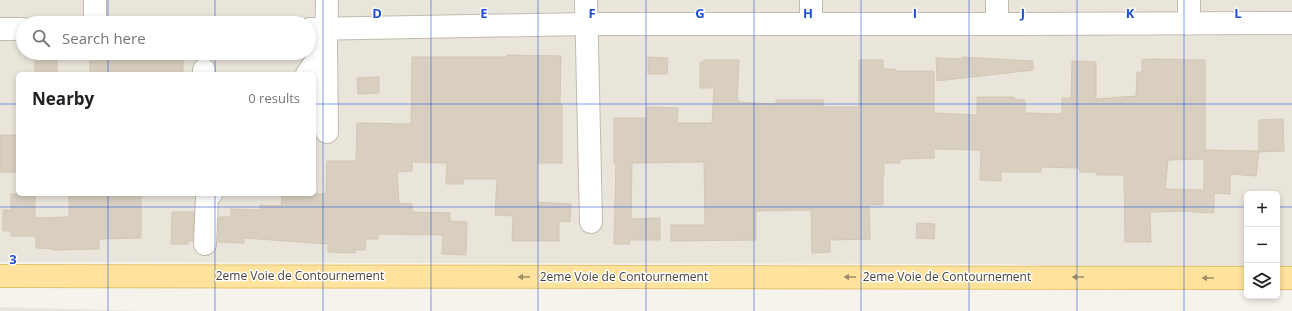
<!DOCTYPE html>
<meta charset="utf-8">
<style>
body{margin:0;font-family:"Open Sans",sans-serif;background:#f6f6f6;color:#202124}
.controls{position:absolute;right:12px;bottom:12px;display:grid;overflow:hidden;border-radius:6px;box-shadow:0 2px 6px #0003}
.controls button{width:36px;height:36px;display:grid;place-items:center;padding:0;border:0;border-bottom:1px solid #e0e0e0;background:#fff;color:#202124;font:20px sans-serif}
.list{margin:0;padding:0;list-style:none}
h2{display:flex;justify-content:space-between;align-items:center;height:52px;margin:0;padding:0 16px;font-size:17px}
h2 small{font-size:13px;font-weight:400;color:#757577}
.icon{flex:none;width:22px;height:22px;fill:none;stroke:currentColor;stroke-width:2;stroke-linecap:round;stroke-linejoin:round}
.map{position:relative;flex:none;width:1292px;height:311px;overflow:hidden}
.search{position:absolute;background:#fff;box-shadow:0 2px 6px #0003;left:16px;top:16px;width:300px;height:44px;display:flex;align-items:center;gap:10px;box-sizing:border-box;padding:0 14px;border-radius:22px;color:#757577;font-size:15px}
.panel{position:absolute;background:#fff;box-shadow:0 2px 6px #0003;left:16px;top:72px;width:300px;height:124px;border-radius:6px}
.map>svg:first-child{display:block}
.residential{fill:#eae5da;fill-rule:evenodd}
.building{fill:#d8cfc1;stroke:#d3c7b4;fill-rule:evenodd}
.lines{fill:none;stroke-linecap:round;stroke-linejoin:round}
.minor-casing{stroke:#c2bbae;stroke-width:24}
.major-casing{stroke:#e6c16a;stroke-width:24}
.minor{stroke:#fff;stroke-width:22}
.major{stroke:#ffe39c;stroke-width:22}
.oneway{fill:#9c8c66}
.grid{fill:none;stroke:#1d4ed8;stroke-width:1;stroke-opacity:0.55}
.labels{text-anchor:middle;stroke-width:3;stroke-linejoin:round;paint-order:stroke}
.street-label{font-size:12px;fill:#4b4439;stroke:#fff}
.grid-label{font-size:13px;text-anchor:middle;font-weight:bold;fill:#1d4ed8;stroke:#fff;stroke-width:3;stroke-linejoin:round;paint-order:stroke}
</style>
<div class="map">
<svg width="1292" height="311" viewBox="0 0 1292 311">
<rect width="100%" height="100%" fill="#f6f3ec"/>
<path class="residential" d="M 0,0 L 1292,0 L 1292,274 L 1277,273 L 1277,194 L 1247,194 L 1247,272 L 996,264 L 0,262 ZM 23,23 L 309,23 L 309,53 L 23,53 ZM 18,74 L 314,74 L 314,194 L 18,194 Z
M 0,307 L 140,311 L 0,311 Z"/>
<path class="building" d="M 162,55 L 162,58 L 183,59 L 183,74 L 90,74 L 90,56 L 116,57 L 116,56 Z
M 507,55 L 561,56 L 560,105 L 562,105 L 562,163 L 537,163 L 537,202 L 571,204 L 570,222 L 559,221 L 559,241 L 512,241 L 513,216 L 495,215 L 497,179 L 463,179 L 463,184 L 446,184 L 447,163 L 412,162 L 412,171 L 397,172 L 399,203 L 412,204 L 412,212 L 450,213 L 450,221 L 467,222 L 466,255 L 442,254 L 443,235 L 378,234 L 378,239 L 366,239 L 365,250 L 355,250 L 355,253 L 328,252 L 328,244 L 244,238 L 244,243 L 218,242 L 219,217 L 231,217 L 231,209 L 260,210 L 260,205 L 281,206 L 282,194 L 326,194 L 327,161 L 356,161 L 357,123 L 411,124 L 412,57 L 507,57 Z
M 35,56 L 57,56 L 57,74 L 35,74 Z
M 648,57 L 668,58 L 667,74 L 648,74 Z
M 962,57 L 1033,61 L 1033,70 L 937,81 L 936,58 L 962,59 Z
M 1152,59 L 1205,60 L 1205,150 L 1259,151 L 1259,120 L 1283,119 L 1284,151 L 1259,152 L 1256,176 L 1230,174 L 1230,194 L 1214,193 L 1214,213 L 1192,212 L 1192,211 L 1150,212 L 1151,242 L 1125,242 L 1124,175 L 1096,175 L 1097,172 L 1080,172 L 1079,168 L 1041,167 L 1041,172 L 1001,172 L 1001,181 L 980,180 L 981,150 L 934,149 L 934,158 L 900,159 L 900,163 L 884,163 L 884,176 L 883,176 L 883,205 L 869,205 L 870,239 L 830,240 L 830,252 L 812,253 L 811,210 L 756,211 L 756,240 L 671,241 L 671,225 L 705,225 L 704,162 L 632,163 L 631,219 L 660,218 L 660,240 L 630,240 L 629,244 L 614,244 L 616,163 L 614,163 L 614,118 L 647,118 L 647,107 L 678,108 L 677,123 L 712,123 L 714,88 L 700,88 L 700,62 L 704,62 L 704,60 L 739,60 L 737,99 L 738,99 L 738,102 L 776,104 L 776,100 L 824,100 L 823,107 L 859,107 L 859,60 L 883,60 L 883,69 L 895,69 L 895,71 L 934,71 L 934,113 L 977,115 L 977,97 L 1014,97 L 1014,99 L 1025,100 L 1025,113 L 1062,114 L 1062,98 L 1071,98 L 1072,61 L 1096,62 L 1096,99 L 1136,96 L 1137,72 L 1142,72 L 1142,60 ZM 1204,159 L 1204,190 L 1165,189 L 1168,160 Z
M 379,77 L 379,93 L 358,94 L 357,78 Z
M 0,135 L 18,135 L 18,172 L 0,172 Z
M 11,194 L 35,194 L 35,218 L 69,217 L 69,194 L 141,194 L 141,238 L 99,239 L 99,249 L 54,250 L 54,249 L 36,248 L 36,236 L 11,236 L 11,231 L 3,231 L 3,210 L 11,210 Z
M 172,212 L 194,212 L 193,241 L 188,241 L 188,244 L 171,244 Z
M 917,223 L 935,224 L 934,239 L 916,238 Z"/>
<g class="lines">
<g class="minor-casing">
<path id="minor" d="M 586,0 L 591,222
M 1189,0 L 1189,24
M 95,23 L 95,0
M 811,24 L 811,0
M 997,24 L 997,0
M 0,29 L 23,29
M 309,29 L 586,24 L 997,24 L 1292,23
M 326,47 L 327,132
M 204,70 L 204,74
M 307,74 L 326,47 L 327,0
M 205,244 L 207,197 L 211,194"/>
</g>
<g class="major-casing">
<path id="major" d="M 0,276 L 1247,278
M 1277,278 L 1292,278"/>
</g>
<use href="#minor" class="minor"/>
<use href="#major" class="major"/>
</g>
<defs><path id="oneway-solid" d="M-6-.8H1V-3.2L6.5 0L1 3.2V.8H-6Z"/></defs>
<g class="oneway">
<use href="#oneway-solid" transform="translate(524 277) rotate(-180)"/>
<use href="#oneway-solid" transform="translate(850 277) rotate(-180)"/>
<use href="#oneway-solid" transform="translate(1078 277) rotate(-180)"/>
<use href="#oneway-solid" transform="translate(1208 278) rotate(-180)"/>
</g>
<path class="grid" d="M 108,0 L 108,23M 215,0 L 215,23M 323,0 L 323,311M 431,0 L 431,311M 538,0 L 538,311M 646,0 L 646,311M 754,0 L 754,311M 861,0 L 861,311M 969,0 L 969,311M 1077,0 L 1077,311M 1184,0 L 1184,311M 108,53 L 108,74M 215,53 L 215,74M 0,104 L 18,104M 314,104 L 1292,104M 108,194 L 108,311M 215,194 L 215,311M 0,207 L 1247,207M 1277,207 L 1292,207"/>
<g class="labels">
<g class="street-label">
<text x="300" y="280">2eme Voie de Contournement</text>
<text x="624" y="281">2eme Voie de Contournement</text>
<text x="947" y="281">2eme Voie de Contournement</text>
</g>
</g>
<g class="grid-label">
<text x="377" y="18">D</text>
<text x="484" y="18">E</text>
<text x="592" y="18">F</text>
<text x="700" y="18">G</text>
<text x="808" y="18">H</text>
<text x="915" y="18">I</text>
<text x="1023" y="18">J</text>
<text x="1130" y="18">K</text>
<text x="1238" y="18">L</text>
<text x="13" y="264">3</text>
</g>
</svg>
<div class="controls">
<button>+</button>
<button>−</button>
<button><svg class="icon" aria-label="layers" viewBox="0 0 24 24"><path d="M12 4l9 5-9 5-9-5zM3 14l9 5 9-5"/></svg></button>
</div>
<div class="search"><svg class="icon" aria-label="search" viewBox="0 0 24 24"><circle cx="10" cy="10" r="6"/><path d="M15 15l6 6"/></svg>Search here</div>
<section class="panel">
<h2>Nearby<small>0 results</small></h2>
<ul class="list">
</ul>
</section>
</div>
